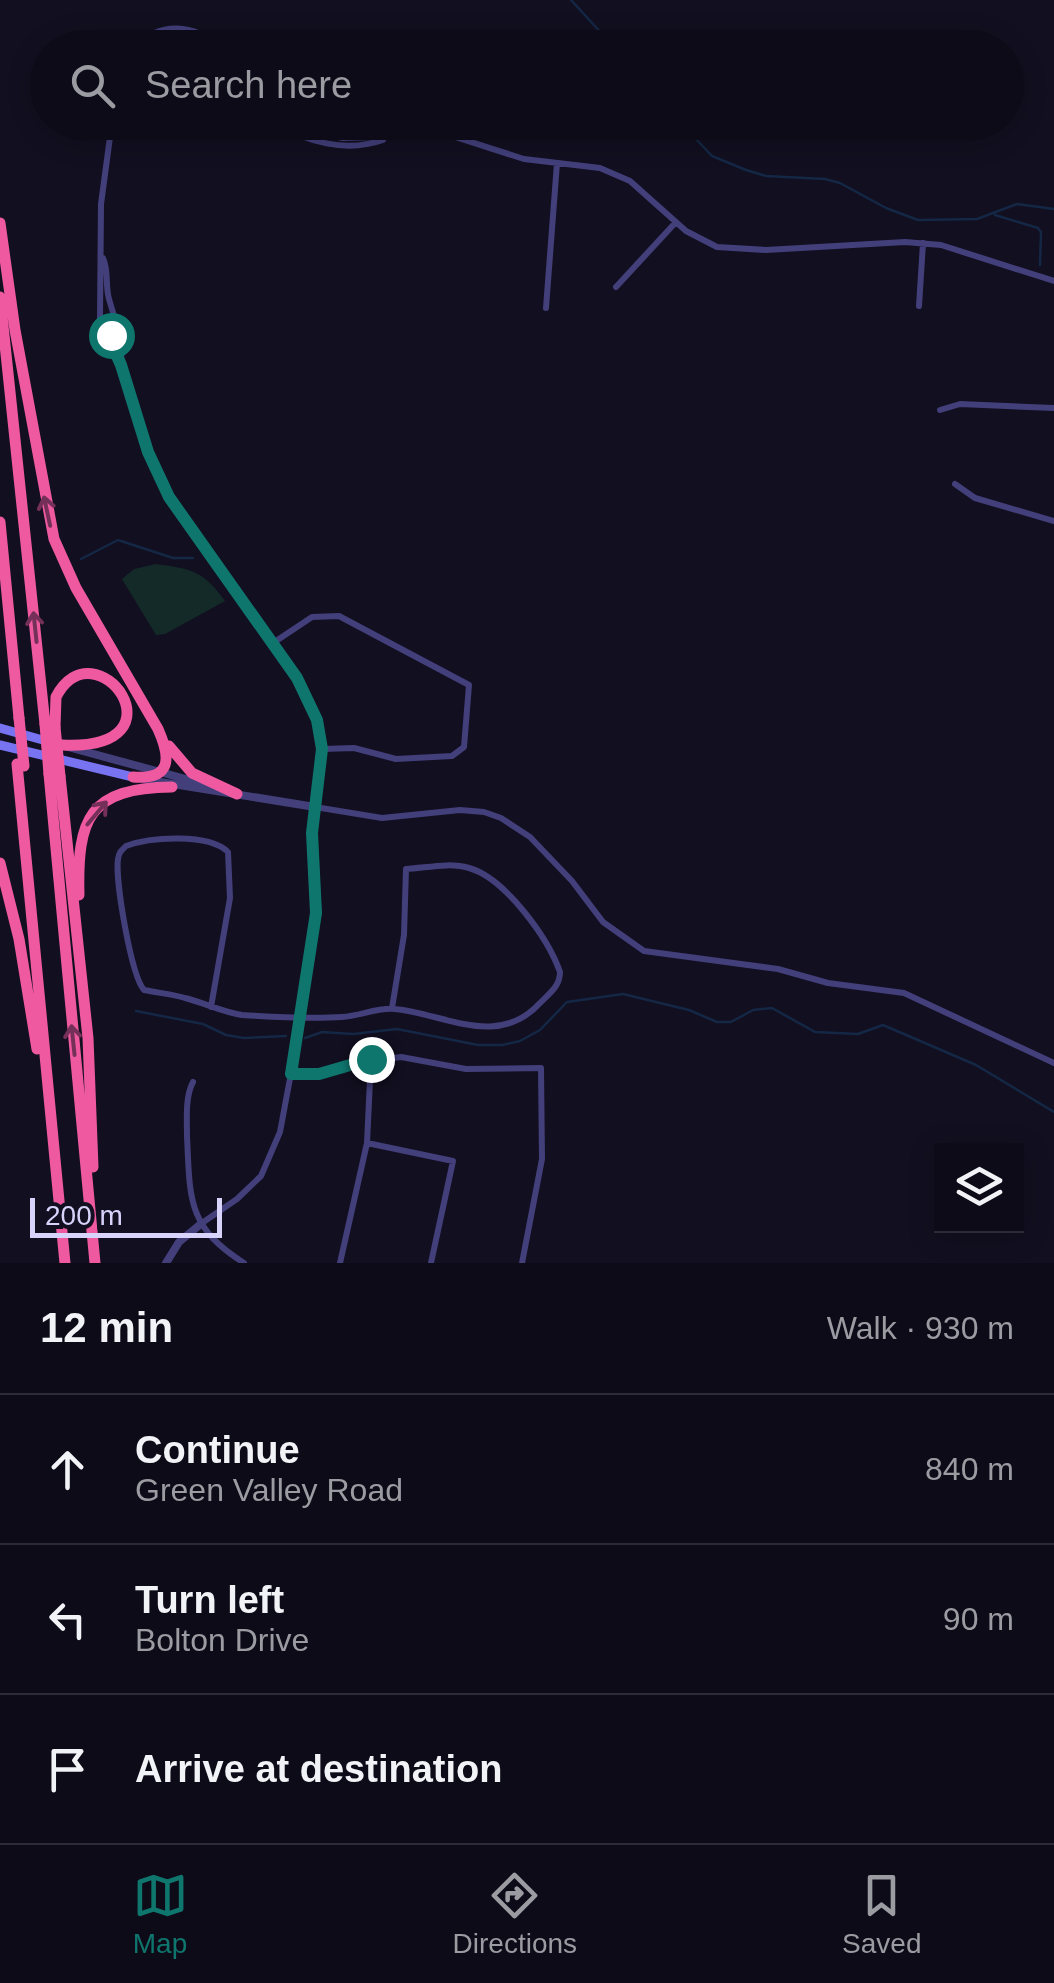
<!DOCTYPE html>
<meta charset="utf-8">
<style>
body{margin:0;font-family:Helvetica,sans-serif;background:#1c1925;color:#f1f3f6}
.controls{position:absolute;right:30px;bottom:30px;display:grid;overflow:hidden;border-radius:0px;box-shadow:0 5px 25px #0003}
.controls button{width:90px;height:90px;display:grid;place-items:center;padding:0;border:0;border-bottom:2px solid #2e2b37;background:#0e0b18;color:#f1f3f6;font:50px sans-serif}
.scale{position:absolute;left:30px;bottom:25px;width:192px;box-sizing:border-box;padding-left:10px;border:5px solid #d8d3fb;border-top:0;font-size:28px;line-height:35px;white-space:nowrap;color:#d8d3fb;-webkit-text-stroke:8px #120f20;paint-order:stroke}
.stop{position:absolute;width:30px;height:30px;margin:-22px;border:8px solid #0f766e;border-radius:50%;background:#fff}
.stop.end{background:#0f766e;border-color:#fff;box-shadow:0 2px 10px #0008}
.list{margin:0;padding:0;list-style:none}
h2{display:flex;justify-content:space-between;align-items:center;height:130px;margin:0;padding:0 40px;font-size:42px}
h2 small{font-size:32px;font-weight:400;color:#9b9ba2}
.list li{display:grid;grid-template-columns:65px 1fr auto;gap:30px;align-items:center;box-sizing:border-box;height:150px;padding:0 40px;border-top:2px solid #2e2b37}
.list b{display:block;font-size:38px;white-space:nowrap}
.list p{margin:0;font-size:32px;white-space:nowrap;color:#9b9ba2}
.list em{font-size:32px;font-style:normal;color:#9b9ba2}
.icon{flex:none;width:55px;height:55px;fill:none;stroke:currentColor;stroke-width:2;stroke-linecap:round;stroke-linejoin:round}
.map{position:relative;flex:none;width:1054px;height:1263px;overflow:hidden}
.search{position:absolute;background:#0e0b18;box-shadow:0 5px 25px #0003;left:30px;right:30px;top:30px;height:110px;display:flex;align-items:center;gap:25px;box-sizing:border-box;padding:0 35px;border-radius:55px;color:#9b9ba2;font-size:38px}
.sheet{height:580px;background:#0e0b18}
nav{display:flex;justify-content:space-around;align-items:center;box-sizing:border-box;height:140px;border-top:2px solid #2e2b37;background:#0e0b18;font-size:28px;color:#9b9ba2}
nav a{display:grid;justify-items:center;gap:5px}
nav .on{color:#0f766e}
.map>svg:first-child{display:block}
.green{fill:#132a29}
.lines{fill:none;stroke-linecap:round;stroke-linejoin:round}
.stream{stroke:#142745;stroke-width:2.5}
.minor{stroke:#423f7b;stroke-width:6}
.tertiary{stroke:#423f7b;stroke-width:8}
.secondary{stroke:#7773f1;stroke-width:9}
.motorway{stroke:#ef59a0;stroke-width:11}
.motorway-bridge{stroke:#ef59a0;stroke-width:11}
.oneway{stroke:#75305a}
.route{stroke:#0f766e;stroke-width:12}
</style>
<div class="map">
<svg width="1054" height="1263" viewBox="0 0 1054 1263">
<rect width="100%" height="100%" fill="#120f20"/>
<path class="green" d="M 156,564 C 193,569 203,571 225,601 L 165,634 L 156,635 L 122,579 L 134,569 Z"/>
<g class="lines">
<path class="stream" d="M 571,0 L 615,48
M 680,122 L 712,156 L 746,170 L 766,176 L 825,179 L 840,183 L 886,208 L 918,220 L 977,219 L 1017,204 L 1054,209
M 995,215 L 1038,228 L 1041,232 L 1040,265
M 81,559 L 118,540 L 173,558 L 193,558
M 136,1011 L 203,1024 L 226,1035 L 244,1038 L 286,1036
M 305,1038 L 322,1032 L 353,1034 L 397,1029 L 478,1045 L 502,1045 L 520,1041 L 540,1030 L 567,1002 L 623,994 L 689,1010 L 717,1022 L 731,1022 L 753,1010 L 772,1008 L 815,1032 L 858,1034 L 883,1025 L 976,1065 L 1054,1112"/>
<path class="minor" d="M 134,48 C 160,21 194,23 220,48
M 112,122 L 101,204 L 100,319 L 121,365 L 148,452 L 169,497 L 297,678 L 311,701 L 323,749 L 312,833 L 316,913 L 291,1073 L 280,1132 L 261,1176 L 237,1199 L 202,1223
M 273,122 C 306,142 346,153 383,140
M 297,122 L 313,132 L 343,138 L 449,135 L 524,159 L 600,168 L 630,181 L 686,231 L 717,247 L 766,250 L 905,242 L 941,245 L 1054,281
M 103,258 C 109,271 105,285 109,299 C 115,320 123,341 121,364
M 616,287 L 676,222
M 919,306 L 923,243
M 546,308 L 557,163
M 940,410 L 960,404 L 1054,408
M 955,484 L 975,498 L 1054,521
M 273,643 L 312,617 L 339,616 L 469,685 L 464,747 L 452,756 L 396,759 L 354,748 L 323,749
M 315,807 L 382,818 L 460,810 L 484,812 L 501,818 L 530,837 L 572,881 L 603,922 L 644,951 L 778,969 L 828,983 L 904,993 L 1054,1063
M 211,1007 L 230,898 L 228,852 C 209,833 150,837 126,846 C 121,851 119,852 118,859 C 115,880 131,975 144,990 C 158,993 172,994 185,998 C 205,1003 222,1012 242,1015 C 273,1017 312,1019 342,1017 C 360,1016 378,1007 395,1009 C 445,1014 498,1049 540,1003 C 550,993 560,986 560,972 C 548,938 505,878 469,868 C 449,862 426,868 406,869 L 404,935 L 392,1008
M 291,1073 L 319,1074 L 347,1064 L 401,1057 L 466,1069 L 541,1068 L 542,1159 L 522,1263
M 193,1082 C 185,1097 187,1119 187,1136 C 190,1199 187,1227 244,1263
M 367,1143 L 453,1161 L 431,1263
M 340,1263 L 367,1143 L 371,1059"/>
<path class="tertiary" d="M 68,747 L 204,784
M 142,779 L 315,807
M 166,1263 L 179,1242 L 202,1223"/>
<path class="secondary" d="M 0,728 L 50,742
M 0,745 L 133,777"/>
<path class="motorway" d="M 0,223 L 15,330 L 54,539 L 76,588 L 158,729 C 171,758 172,780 133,777
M 0,297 L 45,724
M 0,522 L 19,718
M 55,727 L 56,697 C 95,622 191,751 62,745
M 169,746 L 192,773 L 237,794
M 17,764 L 65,1263
M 49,774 L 95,1263
M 60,776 L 88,1038 L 93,1167
M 0,863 L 19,939 L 37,1049
M 79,895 C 77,818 89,788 172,787"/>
<path class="motorway-bridge" d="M 19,718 L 24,766
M 45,724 L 49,774
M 55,727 L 60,776"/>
</g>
<defs><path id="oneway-shaft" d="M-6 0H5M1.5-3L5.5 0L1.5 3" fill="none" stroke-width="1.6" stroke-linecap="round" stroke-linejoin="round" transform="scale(2.5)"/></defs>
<g class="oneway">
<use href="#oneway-shaft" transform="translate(47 511) rotate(-102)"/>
<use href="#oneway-shaft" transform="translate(35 627) rotate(-96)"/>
<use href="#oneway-shaft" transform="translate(97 813) rotate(-50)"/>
<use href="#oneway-shaft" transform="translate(73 1040) rotate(-96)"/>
</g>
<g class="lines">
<path class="route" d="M 111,335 L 107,333 L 121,365 L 148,452 L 169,497 L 297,678 L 317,720 L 322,749 L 312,833 L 316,913 L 291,1074 L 319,1074 L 371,1059"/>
</g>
</svg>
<div class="controls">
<button><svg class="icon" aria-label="layers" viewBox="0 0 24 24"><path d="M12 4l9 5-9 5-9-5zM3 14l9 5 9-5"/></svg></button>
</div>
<div class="scale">200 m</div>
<div class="stop" style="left:111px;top:335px"></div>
<div class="stop end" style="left:371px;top:1059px"></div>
<div class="search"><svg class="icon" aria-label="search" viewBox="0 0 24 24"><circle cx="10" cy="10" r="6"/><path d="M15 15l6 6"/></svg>Search here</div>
</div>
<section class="sheet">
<h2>12 min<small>Walk · 930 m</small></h2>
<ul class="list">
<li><svg class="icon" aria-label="ahead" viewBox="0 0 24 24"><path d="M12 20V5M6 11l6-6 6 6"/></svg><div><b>Continue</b><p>Green Valley Road</p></div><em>840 m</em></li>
<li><svg class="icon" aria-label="left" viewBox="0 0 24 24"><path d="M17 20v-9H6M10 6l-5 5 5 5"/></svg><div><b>Turn left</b><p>Bolton Drive</p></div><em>90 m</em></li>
<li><svg class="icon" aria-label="arrive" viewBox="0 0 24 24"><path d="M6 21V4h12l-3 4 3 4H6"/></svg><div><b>Arrive at destination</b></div></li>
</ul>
</section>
<nav>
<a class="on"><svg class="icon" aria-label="map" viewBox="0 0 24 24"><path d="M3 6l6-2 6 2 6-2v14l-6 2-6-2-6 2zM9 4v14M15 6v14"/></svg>Map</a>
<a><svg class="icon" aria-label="directions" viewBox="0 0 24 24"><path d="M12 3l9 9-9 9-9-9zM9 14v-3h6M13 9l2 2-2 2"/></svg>Directions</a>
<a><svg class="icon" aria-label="saved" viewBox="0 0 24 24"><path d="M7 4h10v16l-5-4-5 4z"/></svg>Saved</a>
</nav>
